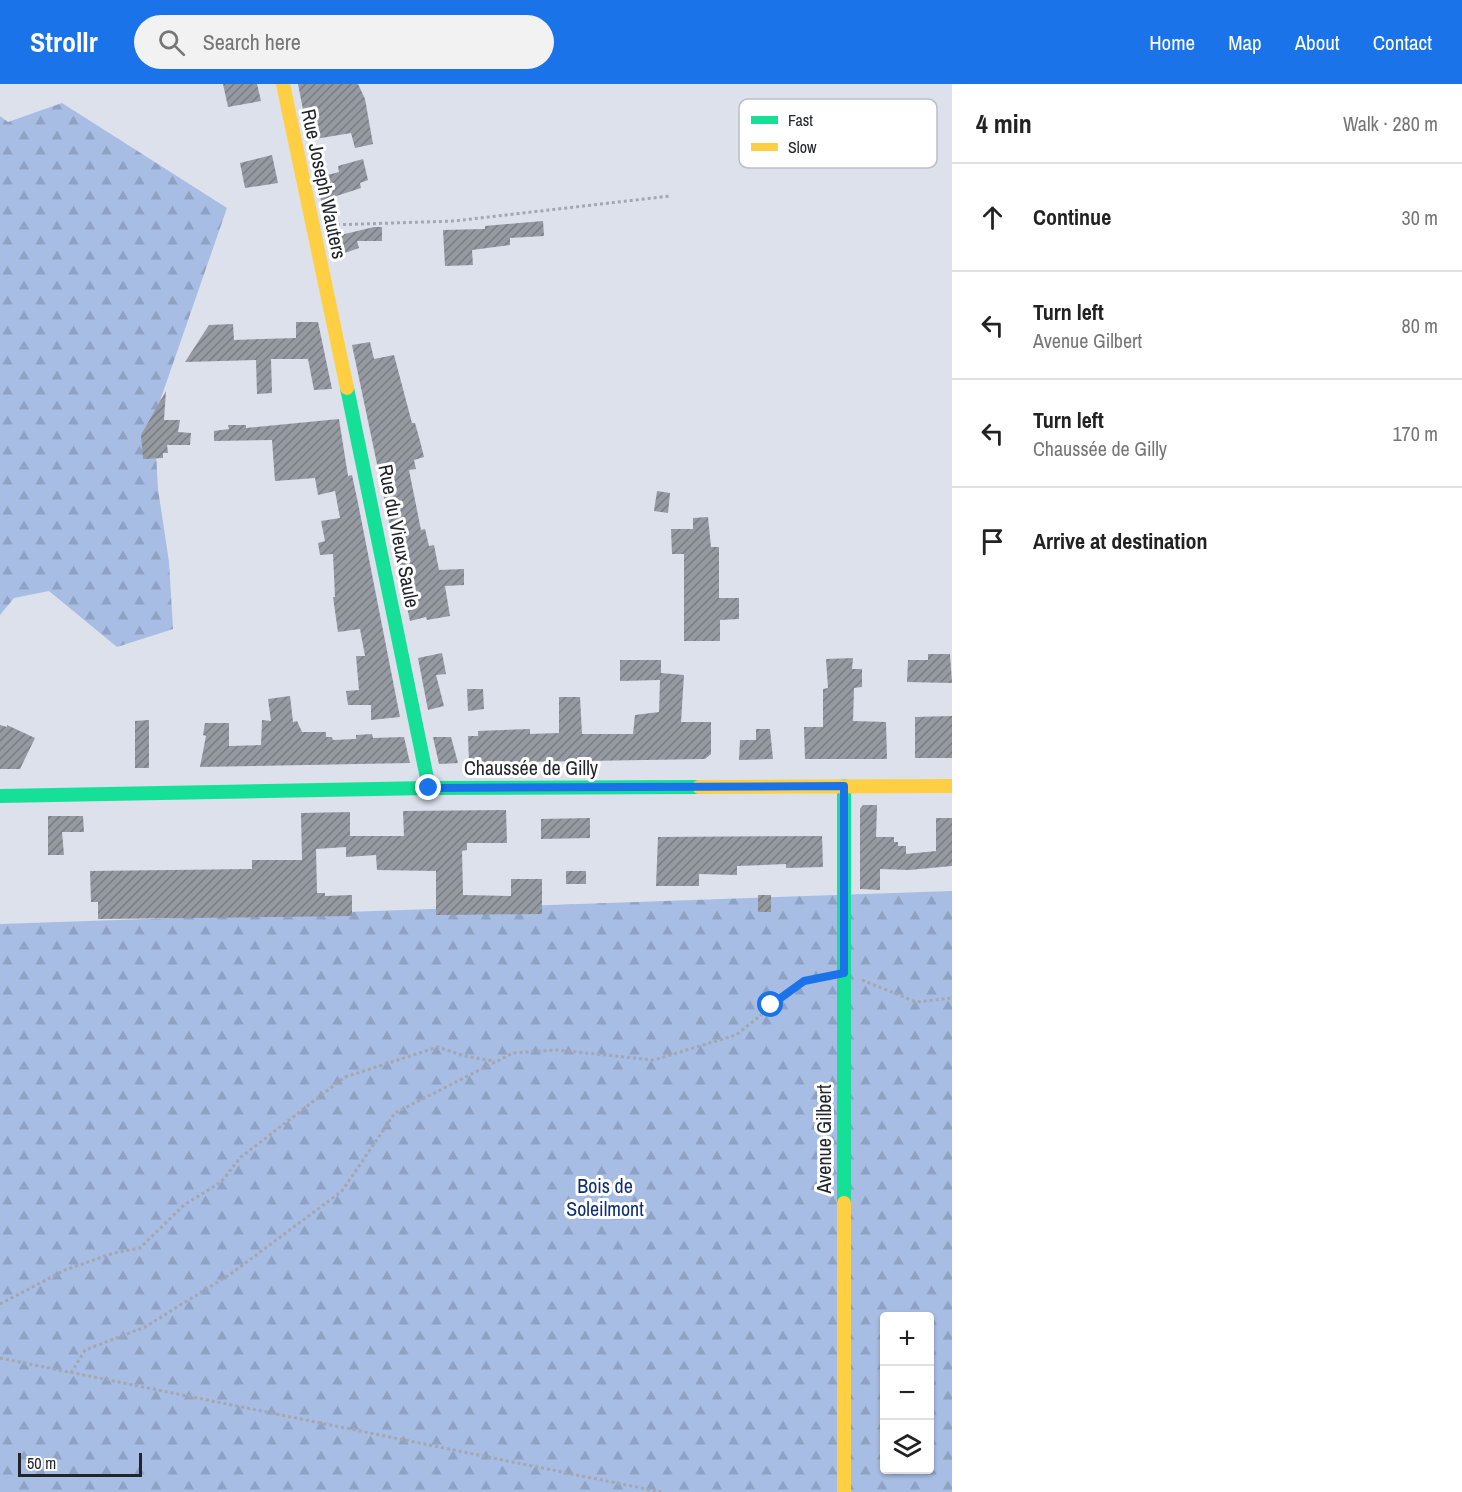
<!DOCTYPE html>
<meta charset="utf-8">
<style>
body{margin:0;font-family:"Archivo Narrow",sans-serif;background:#f2f2f2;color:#222}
.controls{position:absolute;right:18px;bottom:18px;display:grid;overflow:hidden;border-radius:6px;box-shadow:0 2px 4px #0004}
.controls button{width:54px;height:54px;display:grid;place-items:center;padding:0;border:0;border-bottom:2px solid #e0e0e0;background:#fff;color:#222;font:30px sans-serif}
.scale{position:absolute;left:18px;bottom:15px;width:124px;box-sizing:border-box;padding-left:6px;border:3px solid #21252c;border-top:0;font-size:16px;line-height:21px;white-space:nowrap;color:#21252c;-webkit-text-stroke:4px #fff;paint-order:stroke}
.stop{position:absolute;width:18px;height:18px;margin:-14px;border:4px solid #1a73e8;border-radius:50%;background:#fff}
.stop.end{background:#1a73e8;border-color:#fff;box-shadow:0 2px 6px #0008}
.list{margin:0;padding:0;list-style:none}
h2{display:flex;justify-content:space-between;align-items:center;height:78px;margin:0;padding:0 24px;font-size:26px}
h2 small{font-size:20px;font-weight:400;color:#767676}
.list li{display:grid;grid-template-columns:39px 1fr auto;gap:18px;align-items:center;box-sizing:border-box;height:108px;padding:0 24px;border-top:2px solid #e0e0e0}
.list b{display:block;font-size:22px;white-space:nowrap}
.list p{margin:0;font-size:20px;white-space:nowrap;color:#767676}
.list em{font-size:20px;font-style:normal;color:#767676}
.icon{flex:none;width:33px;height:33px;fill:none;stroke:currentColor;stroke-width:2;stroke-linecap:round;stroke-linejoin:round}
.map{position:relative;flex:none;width:952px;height:1408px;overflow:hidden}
header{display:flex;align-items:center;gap:36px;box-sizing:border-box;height:84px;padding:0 30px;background:#1a73e8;color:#fff}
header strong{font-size:28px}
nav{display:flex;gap:33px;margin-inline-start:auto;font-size:21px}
.search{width:420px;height:54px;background:#f2f2f2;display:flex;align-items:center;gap:15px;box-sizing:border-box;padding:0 21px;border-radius:33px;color:#767676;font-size:22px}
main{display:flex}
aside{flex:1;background:#fff}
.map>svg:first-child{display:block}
.forest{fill:url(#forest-firs);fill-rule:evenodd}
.building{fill:url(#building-hatch)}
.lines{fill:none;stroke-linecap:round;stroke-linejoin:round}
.path{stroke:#a2a7b0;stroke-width:3;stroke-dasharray:3 3;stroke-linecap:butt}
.fast{stroke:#16e098;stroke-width:14}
.slow{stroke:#ffcf43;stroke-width:14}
.route{stroke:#1a73e8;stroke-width:8}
.labels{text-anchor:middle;stroke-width:6;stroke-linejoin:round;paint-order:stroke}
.street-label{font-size:20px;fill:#21252c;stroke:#fff}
.park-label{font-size:20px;fill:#0e2f77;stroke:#fff}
.key{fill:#fff;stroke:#bcbec0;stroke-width:1.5}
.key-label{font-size:16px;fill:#21252c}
</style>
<header>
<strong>Strollr</strong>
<div class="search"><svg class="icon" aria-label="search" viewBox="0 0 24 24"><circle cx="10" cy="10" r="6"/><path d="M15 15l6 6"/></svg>Search here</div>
<nav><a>Home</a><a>Map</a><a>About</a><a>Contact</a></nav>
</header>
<main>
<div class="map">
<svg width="952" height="1408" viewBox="0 0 952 1408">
<defs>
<pattern id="forest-firs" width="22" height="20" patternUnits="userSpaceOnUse" patternTransform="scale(1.5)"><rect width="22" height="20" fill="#a8bde4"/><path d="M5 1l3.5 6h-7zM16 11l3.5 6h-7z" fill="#90a2c4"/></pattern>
<pattern id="building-hatch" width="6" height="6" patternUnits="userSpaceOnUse" patternTransform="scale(1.5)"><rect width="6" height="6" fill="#9599a1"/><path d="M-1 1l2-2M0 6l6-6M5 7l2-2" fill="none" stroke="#797d83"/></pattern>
</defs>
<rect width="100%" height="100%" fill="#dce1ec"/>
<path class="forest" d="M 62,19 L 227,124 L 161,314 L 155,351 L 158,405 L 169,478 L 173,545 L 117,563 L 49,507 L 14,514 L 0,531 L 0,32 L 8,38 Z
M 952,807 L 952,1408 L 0,1408 L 0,840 ZM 884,1232 L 930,1232 L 930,1386 L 884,1386 Z"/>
<path class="building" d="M 223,0 L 257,0 L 261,17 L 228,23 Z
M 298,0 L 358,0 L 365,15 L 373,60 L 355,64 L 351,49 L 309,56 Z
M 272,71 L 278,99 L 245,104 L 240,79 Z
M 363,75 L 368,96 L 360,99 L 361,104 L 321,117 L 316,94 L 339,88 L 338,82 Z
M 543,137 L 544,152 L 510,154 L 510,161 L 472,166 L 473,181 L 445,182 L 443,146 L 485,145 L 485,142 Z
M 374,143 L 382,143 L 382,157 L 357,157 L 359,164 L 345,169 L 344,165 L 331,169 L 328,154 Z
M 296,238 L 318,238 L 332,305 L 314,306 L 308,275 L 271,275 L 272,309 L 257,310 L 256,276 L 185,278 L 209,241 L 233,240 L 234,256 L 296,254 Z
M 370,258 L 374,275 L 394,271 L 412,339 L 415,339 L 420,357 L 424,373 L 414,376 L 416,385 L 409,386 L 421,446 L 425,445 L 429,462 L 434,461 L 439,486 L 464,485 L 464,501 L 445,502 L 450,532 L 427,536 L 426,533 L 410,537 L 352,261 Z
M 166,307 L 164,336 L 180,336 L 178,348 L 191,349 L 190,361 L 167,361 L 168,369 L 163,369 L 163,374 L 143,375 L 141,351 Z
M 339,335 L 348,392 L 352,391 L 358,419 L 400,633 L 371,636 L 371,621 L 348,621 L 346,607 L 359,606 L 356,572 L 365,572 L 360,545 L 338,548 L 333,513 L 335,513 L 333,470 L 320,471 L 318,459 L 325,457 L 321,437 L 340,434 L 335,407 L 318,411 L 315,394 L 275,397 L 272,356 L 214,357 L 214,347 L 229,345 L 228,341 L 246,341 L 246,344 Z
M 657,407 L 670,409 L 668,429 L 654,427 Z
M 708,433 L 711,463 L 719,463 L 719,514 L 739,514 L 739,535 L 720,536 L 720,557 L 684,557 L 684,470 L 672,470 L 671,445 L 693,445 L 693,434 Z
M 442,569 L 446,590 L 436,591 L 444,622 L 428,626 L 418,574 Z
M 928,570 L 950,570 L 952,599 L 907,598 L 908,576 L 928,576 Z
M 853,574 L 852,585 L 862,585 L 862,603 L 854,604 L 853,637 L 886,638 L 887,675 L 805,675 L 804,643 L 823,643 L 823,605 L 828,604 L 826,575 Z
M 620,576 L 661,576 L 661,589 L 684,591 L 681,638 L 711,638 L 711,670 L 705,675 L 469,679 L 468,652 L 478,652 L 478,647 L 530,645 L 530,650 L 559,649 L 559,613 L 580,613 L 582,650 L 633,650 L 635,631 L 659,628 L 660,596 L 620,597 Z
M 467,605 L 483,605 L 484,625 L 468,627 Z
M 290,612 L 293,638 L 297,637 L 302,648 L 326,648 L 326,653 L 332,653 L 333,656 L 356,655 L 356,651 L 372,650 L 373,654 L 404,653 L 410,679 L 200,683 L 206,652 L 203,651 L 205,639 L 229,639 L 229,662 L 261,661 L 262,636 L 271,637 L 268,615 Z
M 952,632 L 952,674 L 915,674 L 915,633 Z
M 149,636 L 149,684 L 135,684 L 135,637 Z
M 0,641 L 7,643 L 7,641 L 35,654 L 20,685 L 0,685 Z
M 756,645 L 770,645 L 773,675 L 739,676 L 740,656 L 756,656 Z
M 433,653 L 451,653 L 458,679 L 439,680 Z
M 863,721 L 877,721 L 876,753 L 894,753 L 894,758 L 898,758 L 898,762 L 906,762 L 906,770 L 936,767 L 936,734 L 952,734 L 952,782 L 909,786 L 880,785 L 880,806 L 860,805 L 860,725 Z
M 506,726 L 507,759 L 467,759 L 467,766 L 462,767 L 463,811 L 511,812 L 511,795 L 542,795 L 542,830 L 436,831 L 436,787 L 377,786 L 376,771 L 346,773 L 346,763 L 316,765 L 317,809 L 325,809 L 325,812 L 352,811 L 352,832 L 98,835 L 98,818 L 91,818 L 90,787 L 252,785 L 252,776 L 302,776 L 301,729 L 350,728 L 350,752 L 404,752 L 403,727 Z
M 48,732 L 83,732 L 84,748 L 62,748 L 64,771 L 48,771 Z
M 590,734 L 590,754 L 541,755 L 541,735 Z
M 822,752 L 823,783 L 786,784 L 786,780 L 737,782 L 737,791 L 699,790 L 699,802 L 656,802 L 658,753 Z
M 566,787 L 586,787 L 586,800 L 566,800 Z
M 758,811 L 771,811 L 771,828 L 758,828 Z"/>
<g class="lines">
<path class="path" d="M 331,141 L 454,137 L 670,112
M 862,896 L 916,918 L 952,914
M 0,1220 L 65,1186 L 114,1169 L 140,1164 L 184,1121 L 221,1098 L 241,1073 L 345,993 L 438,963 L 464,972 L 495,977
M 0,1274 L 661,1408
M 71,1289 L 85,1266 L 145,1243 L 232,1189 L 342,1107 L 395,1029 L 513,969 L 557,966 L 654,976 L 736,951 L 804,897 L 825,893"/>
<path class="fast" d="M 347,304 L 429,704
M 844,702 L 844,1119
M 0,712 L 429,704 L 699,703"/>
<path class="slow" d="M 283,0 L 347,304
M 699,703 L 952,702
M 844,1119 L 844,1408"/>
</g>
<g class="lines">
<path class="route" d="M 429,704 L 844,702 L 844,889 L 804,897 L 771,921"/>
</g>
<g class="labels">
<g class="street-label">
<text transform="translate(324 100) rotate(78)" y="7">Rue Joseph Wauters</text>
<text transform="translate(399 452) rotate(79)" y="7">Rue du Vieux Saule</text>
<text x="531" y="691">Chaussée de Gilly</text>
<text transform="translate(824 1055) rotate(-90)" y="7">Avenue Gilbert</text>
</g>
<g class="park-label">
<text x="605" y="1109">Bois de<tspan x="605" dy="23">Soleilmont</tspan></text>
</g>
</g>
<rect x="739" y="15" width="198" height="69" rx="9" class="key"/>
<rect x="751" y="32" width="27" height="8" fill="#16e098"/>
<rect x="751" y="59" width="27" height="8" fill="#ffcf43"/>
<g class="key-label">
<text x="788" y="42">Fast</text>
<text x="788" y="69">Slow</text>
</g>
</svg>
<div class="controls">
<button>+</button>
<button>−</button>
<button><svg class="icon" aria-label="layers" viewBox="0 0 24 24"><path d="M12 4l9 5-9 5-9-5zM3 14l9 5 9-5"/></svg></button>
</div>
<div class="scale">50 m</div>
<div class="stop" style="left:771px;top:921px"></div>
<div class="stop end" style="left:429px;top:704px"></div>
</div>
<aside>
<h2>4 min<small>Walk · 280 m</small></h2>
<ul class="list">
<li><svg class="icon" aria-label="ahead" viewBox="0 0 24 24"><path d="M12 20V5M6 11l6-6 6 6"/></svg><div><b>Continue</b></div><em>30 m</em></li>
<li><svg class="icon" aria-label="left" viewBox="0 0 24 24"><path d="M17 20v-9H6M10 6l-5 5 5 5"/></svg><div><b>Turn left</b><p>Avenue Gilbert</p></div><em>80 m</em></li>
<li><svg class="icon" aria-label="left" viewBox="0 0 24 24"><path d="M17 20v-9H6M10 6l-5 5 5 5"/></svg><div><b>Turn left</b><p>Chaussée de Gilly</p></div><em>170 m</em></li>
<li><svg class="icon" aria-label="arrive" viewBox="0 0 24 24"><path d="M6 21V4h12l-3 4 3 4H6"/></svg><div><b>Arrive at destination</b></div></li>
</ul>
</aside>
</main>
